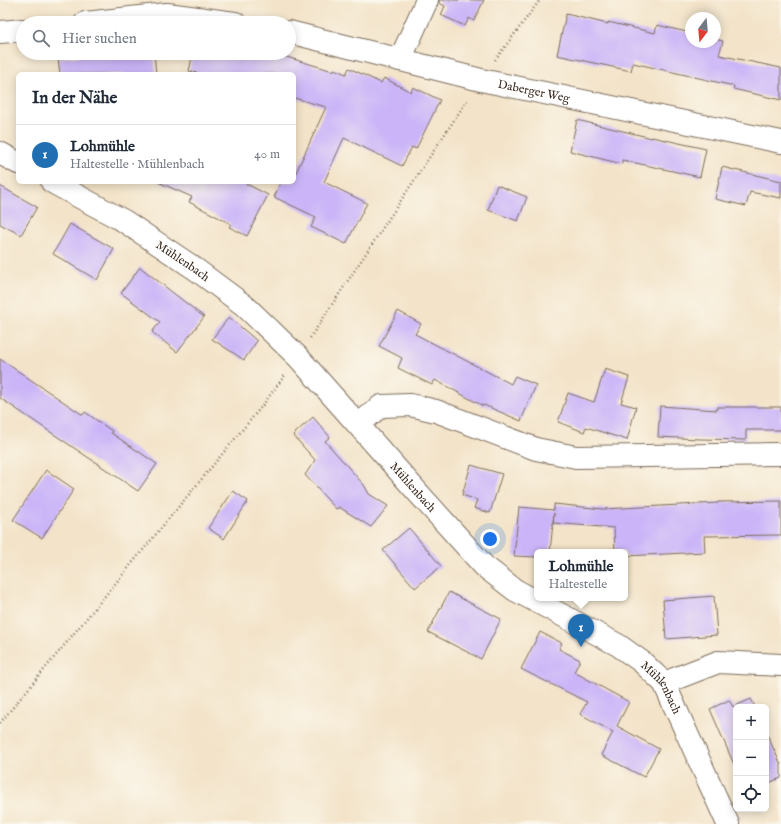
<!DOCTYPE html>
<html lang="de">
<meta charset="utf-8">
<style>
body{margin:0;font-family:"IM FELL English",serif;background:#f2f2f3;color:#1f2937}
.controls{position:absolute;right:12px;bottom:12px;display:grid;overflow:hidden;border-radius:6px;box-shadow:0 2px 10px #0003}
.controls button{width:36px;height:36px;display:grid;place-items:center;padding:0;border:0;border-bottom:1px solid #e0e1e3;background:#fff;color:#1f2937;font:20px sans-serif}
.compass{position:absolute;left:685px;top:12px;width:36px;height:36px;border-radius:50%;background:#fff;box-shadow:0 2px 10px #0003;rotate:196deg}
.you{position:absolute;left:490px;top:539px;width:14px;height:14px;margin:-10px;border:3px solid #fff;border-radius:50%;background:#1a73e8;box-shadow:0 0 0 6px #1a73e833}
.badge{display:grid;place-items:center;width:26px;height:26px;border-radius:50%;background:#1f6fb2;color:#fff;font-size:13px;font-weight:700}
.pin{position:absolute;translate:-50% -33px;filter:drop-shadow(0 1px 2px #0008)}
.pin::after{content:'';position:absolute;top:21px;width:14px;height:12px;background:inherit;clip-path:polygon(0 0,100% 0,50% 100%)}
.popup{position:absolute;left:534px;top:549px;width:94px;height:52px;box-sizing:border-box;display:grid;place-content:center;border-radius:6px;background:#fff;filter:drop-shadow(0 1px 3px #0005);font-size:13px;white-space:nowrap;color:#747a83}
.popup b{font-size:15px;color:#1f2937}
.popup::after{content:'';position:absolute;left:50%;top:100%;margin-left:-8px;border:8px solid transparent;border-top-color:#fff}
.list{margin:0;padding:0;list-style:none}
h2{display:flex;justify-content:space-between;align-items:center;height:52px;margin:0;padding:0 16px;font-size:17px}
h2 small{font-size:13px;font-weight:400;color:#747a83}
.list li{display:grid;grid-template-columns:26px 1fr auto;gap:12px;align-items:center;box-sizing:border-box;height:60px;padding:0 16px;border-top:1px solid #e0e1e3}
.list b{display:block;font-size:15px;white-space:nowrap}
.list p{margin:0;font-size:13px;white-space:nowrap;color:#747a83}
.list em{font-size:13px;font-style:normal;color:#747a83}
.icon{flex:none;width:22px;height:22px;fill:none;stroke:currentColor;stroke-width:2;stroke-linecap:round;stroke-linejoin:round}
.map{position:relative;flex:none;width:781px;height:824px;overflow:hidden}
.search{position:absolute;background:#fff;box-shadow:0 2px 10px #0003;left:16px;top:16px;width:280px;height:44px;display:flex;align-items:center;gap:10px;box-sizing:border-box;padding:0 14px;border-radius:22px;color:#747a83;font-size:15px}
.panel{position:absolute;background:#fff;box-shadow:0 2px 10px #0003;left:16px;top:72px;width:280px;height:112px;border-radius:6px}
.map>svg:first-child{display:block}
.building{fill:#cbb5f8}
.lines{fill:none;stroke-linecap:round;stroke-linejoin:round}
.street-casing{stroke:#7b6b5a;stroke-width:24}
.path{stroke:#7b6b5a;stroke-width:2.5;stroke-dasharray:1 3;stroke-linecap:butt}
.street{stroke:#fff;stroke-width:22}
.labels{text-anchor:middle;stroke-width:3.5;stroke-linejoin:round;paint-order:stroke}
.street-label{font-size:12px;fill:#3b2a1e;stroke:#fbf7ec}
</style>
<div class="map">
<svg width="781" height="824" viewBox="0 0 781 824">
<rect width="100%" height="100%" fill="#fbf7ec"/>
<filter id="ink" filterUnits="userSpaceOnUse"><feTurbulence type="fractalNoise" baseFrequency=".025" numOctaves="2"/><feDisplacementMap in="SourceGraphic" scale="8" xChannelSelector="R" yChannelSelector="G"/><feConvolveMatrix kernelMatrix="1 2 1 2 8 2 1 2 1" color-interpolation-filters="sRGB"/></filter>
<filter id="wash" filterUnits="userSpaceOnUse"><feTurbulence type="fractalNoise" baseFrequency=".012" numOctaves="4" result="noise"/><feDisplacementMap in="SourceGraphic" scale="16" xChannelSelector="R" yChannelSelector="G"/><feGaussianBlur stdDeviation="0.9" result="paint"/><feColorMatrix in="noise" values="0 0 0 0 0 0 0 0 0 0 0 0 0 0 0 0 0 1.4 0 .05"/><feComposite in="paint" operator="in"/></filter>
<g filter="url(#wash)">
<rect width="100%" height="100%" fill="#f3e3c8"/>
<g id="blocks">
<path class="building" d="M 439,0 L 484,0 L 474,21 L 469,18 L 465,26 L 441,15 L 445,6 L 439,3 Z
M 566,14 L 608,24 L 608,22 L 655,33 L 657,25 L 691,33 L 691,42 L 715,42 L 715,39 L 723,41 L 719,55 L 781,68 L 781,100 L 733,89 L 734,86 L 633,63 L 631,71 L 557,55 Z
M 81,53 L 154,53 L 156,74 L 60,74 L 58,58 L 82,56 Z
M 193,53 L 280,53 L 280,55 L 333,71 L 334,69 L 346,74 L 349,68 L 381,83 L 384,78 L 411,92 L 413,87 L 440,100 L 416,149 L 412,147 L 402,166 L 344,138 L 324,182 L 367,203 L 346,244 L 311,227 L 316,217 L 274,197 L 281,182 L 294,182 L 294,177 L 326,107 L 294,98 L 294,74 L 202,74 L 189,71 Z
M 577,120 L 652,138 L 652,137 L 706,149 L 700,177 L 622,160 L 622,164 L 570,151 Z
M 722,167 L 781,181 L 781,198 L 750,192 L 746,206 L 715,199 Z
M 158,182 L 243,182 L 268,195 L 247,236 L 229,227 L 231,224 L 189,202 L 192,197 Z
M 497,185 L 527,197 L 518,221 L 488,210 Z
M 0,186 L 37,207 L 21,235 L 0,224 Z
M 70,224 L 114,249 L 97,280 L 53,254 Z
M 140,267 L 204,317 L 177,352 L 152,332 L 160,322 L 121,293 Z
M 398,311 L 421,324 L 415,334 L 511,384 L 515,376 L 536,385 L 521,421 L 484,405 L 483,406 L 435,380 L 432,385 L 398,368 L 402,358 L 379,346 Z
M 229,317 L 257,341 L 244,360 L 212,339 Z
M 0,359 L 83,415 L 85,412 L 112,431 L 111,433 L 157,464 L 138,491 L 0,398 Z
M 605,369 L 629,377 L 621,403 L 636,407 L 627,440 L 586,427 L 584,432 L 558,422 L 568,393 L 594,402 Z
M 660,406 L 717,410 L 717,407 L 781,407 L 781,430 L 746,430 L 746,440 L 700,439 L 658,437 Z
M 313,417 L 330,437 L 325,441 L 364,485 L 369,494 L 388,506 L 371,527 L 339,507 L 336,509 L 305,475 L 315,460 L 293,435 Z
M 471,465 L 502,474 L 490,513 L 474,508 L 477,500 L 462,495 Z
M 46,470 L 74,489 L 42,538 L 13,520 Z
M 233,491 L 248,501 L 224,539 L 208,528 Z
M 781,501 L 781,535 L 704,536 L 705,552 L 625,556 L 625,552 L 615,552 L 614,528 L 553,523 L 554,513 L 550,552 L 537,552 L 537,557 L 514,556 L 519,507 L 554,510 L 554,504 L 603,509 L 718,503 L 718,502 Z
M 409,528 L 441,566 L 415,588 L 383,550 Z
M 449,592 L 501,619 L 481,659 L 428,632 Z
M 714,596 L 717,635 L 666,639 L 663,600 Z
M 540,632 L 562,643 L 559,649 L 580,660 L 574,672 L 629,702 L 617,726 L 659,749 L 644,777 L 601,755 L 613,732 L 580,714 L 587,702 L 521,669 Z
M 751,699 L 755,707 L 736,707 L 736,769 L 710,709 L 729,700 L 733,707 Z
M 766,732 L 781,765 L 781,778 L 766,784 Z"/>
</g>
</g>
<g filter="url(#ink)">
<use href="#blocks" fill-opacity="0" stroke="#7b6b5a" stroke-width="1"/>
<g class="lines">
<g class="street-casing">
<g id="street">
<path d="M 85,23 L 167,14 L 235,23"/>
<path d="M 0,32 L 23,30"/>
<path id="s1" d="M 289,32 L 481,80 L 781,142"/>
<path d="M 400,60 L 427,0"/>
<path d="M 0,153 L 18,163"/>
<path id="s2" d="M 52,182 L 124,221 L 194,268 L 245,306 L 298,357 L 412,486 L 484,566 L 515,590 L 618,645 L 642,662 L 664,683 L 728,824"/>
<path d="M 359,424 L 381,406 L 410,405 L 436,411 L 536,449 L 576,457 L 781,454"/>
<path d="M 664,683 L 718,662 L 781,665"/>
</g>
</g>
<path class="path" d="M 495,60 L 540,0
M 310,338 L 468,99
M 0,723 L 262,406 L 285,375"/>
<use href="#street" class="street"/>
</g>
</g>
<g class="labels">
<g class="street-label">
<text dy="4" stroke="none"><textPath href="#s1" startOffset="252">Daberger Weg</textPath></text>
<text dy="4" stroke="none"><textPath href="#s2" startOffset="153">Mühlenbach</textPath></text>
<text dy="4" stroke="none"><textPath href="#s2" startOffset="477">Mühlenbach</textPath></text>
<text dy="4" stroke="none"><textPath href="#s2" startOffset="801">Mühlenbach</textPath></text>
</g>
</g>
</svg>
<div class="controls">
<button>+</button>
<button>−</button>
<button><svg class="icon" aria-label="locate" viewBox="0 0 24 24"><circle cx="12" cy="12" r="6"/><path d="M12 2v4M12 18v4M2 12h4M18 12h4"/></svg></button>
</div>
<svg class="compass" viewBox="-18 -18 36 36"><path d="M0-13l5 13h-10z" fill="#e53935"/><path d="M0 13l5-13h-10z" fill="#747a83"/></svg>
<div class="you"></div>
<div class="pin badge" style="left:581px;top:647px">1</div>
<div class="popup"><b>Lohmühle</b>Haltestelle</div>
<div class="search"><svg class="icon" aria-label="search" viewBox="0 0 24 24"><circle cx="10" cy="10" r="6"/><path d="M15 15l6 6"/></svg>Hier suchen</div>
<section class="panel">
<h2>In der Nähe<small></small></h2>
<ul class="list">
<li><span class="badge">1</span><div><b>Lohmühle</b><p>Haltestelle · Mühlenbach</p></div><em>40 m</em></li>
</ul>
</section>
</div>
